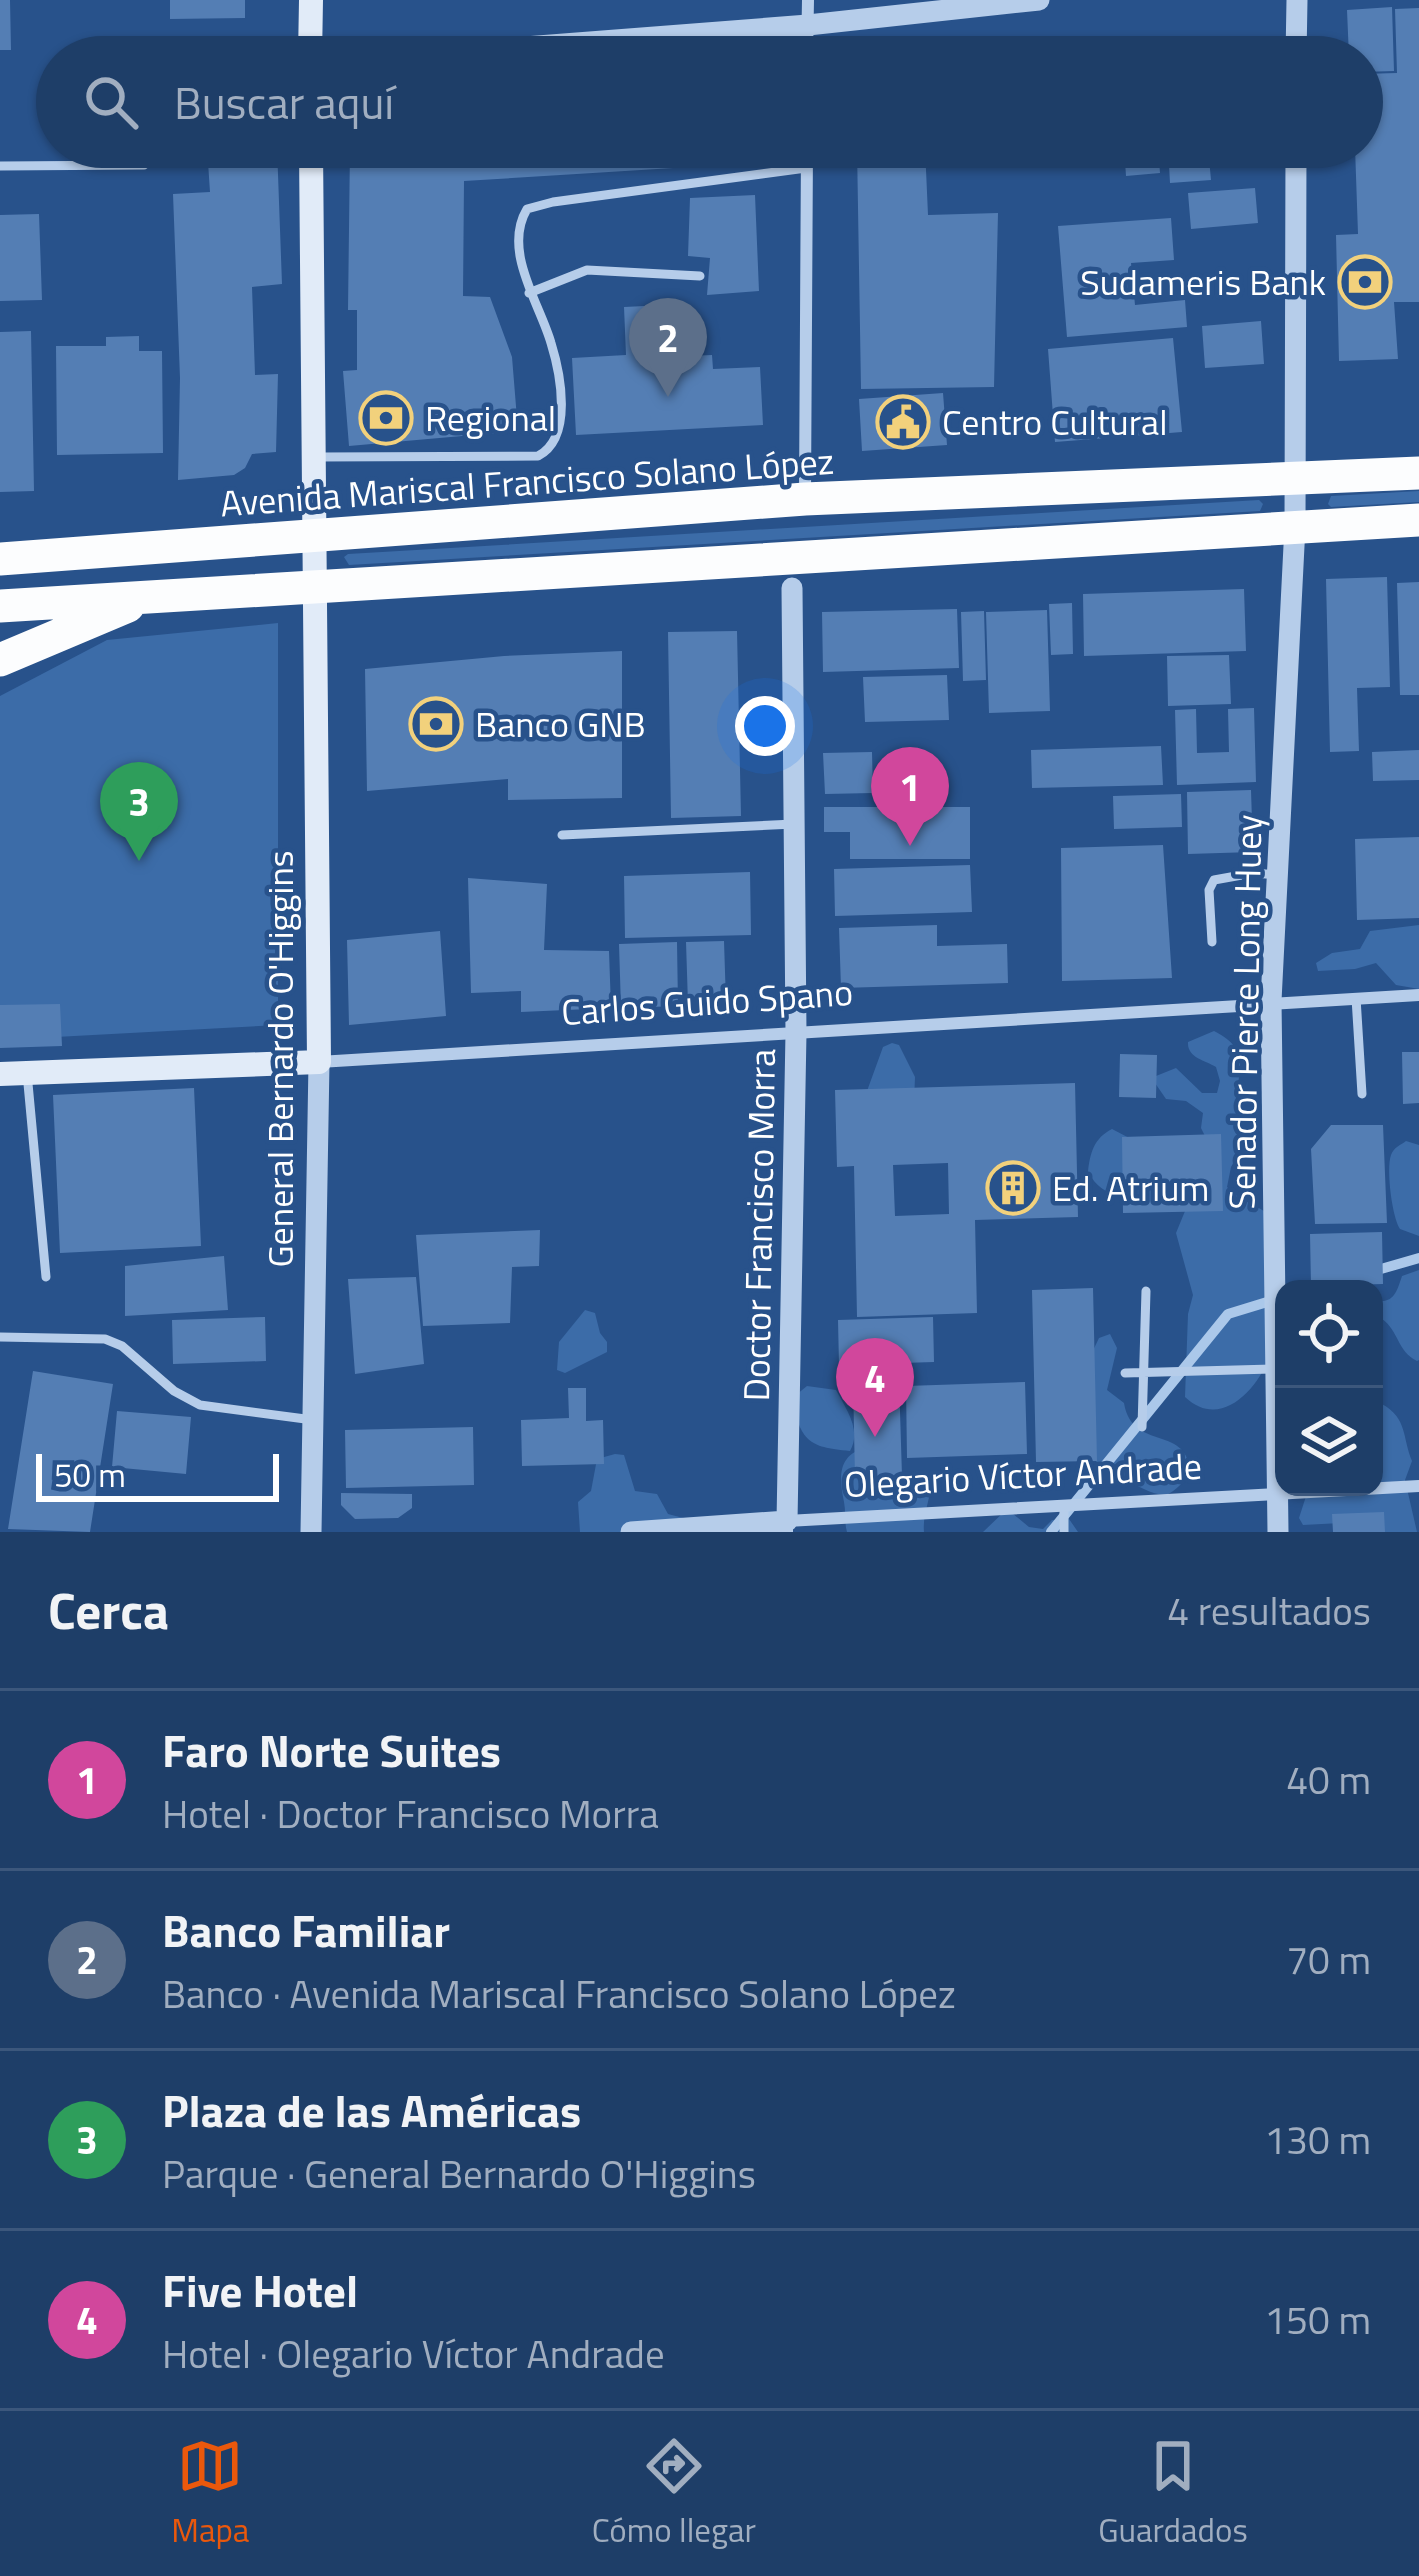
<!DOCTYPE html>
<html lang="es">
<meta charset="utf-8">
<style>
body{margin:0;font-family:"Titillium Web",sans-serif;background:#26456e;color:#f1f3f6}
.controls{position:absolute;right:36px;bottom:36px;display:grid;overflow:hidden;border-radius:24px;box-shadow:0 3px 9px #0004}
.controls button{width:108px;height:108px;display:grid;place-items:center;padding:0;border:0;border-bottom:3px solid #3c577c;background:#1e3e68;color:#f1f3f6;font:60px sans-serif}
.scale{position:absolute;left:36px;bottom:30px;width:243px;box-sizing:border-box;padding-left:12px;border:6px solid #fff;border-top:0;font-size:33px;line-height:42px;white-space:nowrap;color:#fff;-webkit-text-stroke:9px #28528b;paint-order:stroke}
.you{position:absolute;left:765px;top:726px;width:42px;height:42px;margin:-30px;border:9px solid #fff;border-radius:50%;background:#1a73e8;box-shadow:0 0 0 18px #1a73e833}
.badge{display:grid;place-items:center;width:78px;height:78px;border-radius:50%;background:#ea580c;color:#fff;font-size:39px;font-weight:700}
.pin{position:absolute;translate:-50% -99px;filter:drop-shadow(0 3px 6px #0008)}
.pin::after{content:'';position:absolute;top:63px;width:42px;height:36px;background:inherit;clip-path:polygon(0 0,100% 0,50% 100%)}
.list{margin:0;padding:0;list-style:none}
h2{display:flex;justify-content:space-between;align-items:center;height:156px;margin:0;padding:0 48px;font-size:51px}
h2 small{font-size:39px;font-weight:400;color:#a1aec0}
.list li{display:grid;grid-template-columns:78px 1fr auto;gap:36px;align-items:center;box-sizing:border-box;height:180px;padding:0 48px;border-top:3px solid #3c577c}
.list b{display:block;font-size:45px;white-space:nowrap}
.list p{margin:0;font-size:39px;white-space:nowrap;color:#a1aec0}
.list em{font-size:39px;font-style:normal;color:#a1aec0}
.icon{flex:none;width:66px;height:66px;fill:none;stroke:currentColor;stroke-width:2;stroke-linecap:round;stroke-linejoin:round}
.map{position:relative;flex:none;width:1419px;height:1532px;overflow:hidden}
.search{position:absolute;background:#1e3e68;box-shadow:0 3px 9px #0004;left:36px;right:36px;top:36px;height:132px;display:flex;align-items:center;gap:30px;box-sizing:border-box;padding:0 42px;border-radius:66px;color:#a1aec0;font-size:45px}
.sheet{height:876px;background:#1e3e68}
nav{display:flex;justify-content:space-around;align-items:center;box-sizing:border-box;height:168px;border-top:3px solid #3c577c;background:#1e3e68;font-size:33px;color:#a1aec0}
nav a{display:grid;justify-items:center;gap:6px}
nav .on{color:#ea580c}
.map>svg:first-child{display:block}
.green{fill:#3c6ca8}
.lines{fill:none;stroke-linecap:round;stroke-linejoin:round}
.stream{stroke:#abc8ea;stroke-width:10}
.building{fill:#547eb4;fill-rule:evenodd}
.service{stroke:#b6cdea;stroke-width:9}
.minor{stroke:#b6cdea;stroke-width:12}
.tertiary{stroke:#b6cdea;stroke-width:21}
.secondary{stroke:#e1ebf8;stroke-width:24}
.trunk{stroke:#fcfdfe;stroke-width:33}
.labels{text-anchor:middle;stroke-width:9;stroke-linejoin:round;paint-order:stroke}
.poi-label{font-size:36px;fill:#fff;stroke:#28528b;text-anchor:start}
.street-label{font-size:36px;fill:#fff;stroke:#28528b}
</style>
<div class="map">
<svg width="1419" height="1532" viewBox="0 0 1419 1532">
<rect width="100%" height="100%" fill="#28528b"/>
<path class="green" d="M 1419,491 L 1419,502 L 1331,507 L 1328,504 L 1331,496 Z
M 1259,500 L 1263,504 L 1260,511 L 349,565 L 344,557 L 348,554 Z
M 278,623 L 278,1025 L 0,1040 L 0,696 L 107,640 Z
M 1419,925 L 1419,989 L 1396,985 L 1376,963 L 1355,969 L 1318,971 L 1316,963 L 1332,953 L 1360,949 L 1370,931 Z
M 1214,1031 C 1255,1051 1235,1076 1236,1106 C 1237,1119 1244,1131 1244,1144 L 1231,1167 L 1227,1187 C 1240,1201 1257,1205 1273,1217 C 1272,1244 1277,1339 1269,1358 C 1256,1391 1220,1430 1185,1397 L 1188,1314 L 1193,1295 L 1176,1233 L 1211,1148 L 1201,1128 L 1203,1113 L 1186,1101 L 1166,1099 L 1155,1083 L 1156,1076 L 1176,1068 L 1202,1093 L 1217,1093 L 1220,1081 L 1216,1067 C 1205,1060 1187,1058 1188,1042 Z
M 892,1043 L 899,1045 L 915,1077 L 914,1102 L 867,1091 L 883,1047 Z
M 1112,1129 L 1135,1141 L 1133,1190 C 1112,1198 1099,1191 1088,1172 C 1090,1153 1094,1138 1112,1129 Z
M 1406,1141 L 1419,1145 L 1419,1236 L 1400,1229 C 1392,1217 1386,1169 1391,1155 C 1394,1147 1401,1145 1406,1141 Z
M 1419,1270 L 1419,1360 L 1417,1361 C 1397,1351 1399,1331 1382,1319 L 1374,1321 L 1374,1300 C 1394,1305 1397,1291 1402,1276 Z
M 585,1310 L 595,1313 L 600,1333 L 607,1342 L 607,1352 L 565,1373 L 557,1370 L 559,1342 Z
M 1110,1334 L 1117,1348 L 1107,1390 L 1124,1403 C 1132,1453 1190,1423 1190,1475 C 1183,1481 1176,1491 1168,1494 C 1150,1500 1097,1461 1080,1451 L 1088,1361 L 1099,1338 Z
M 807,1386 L 836,1390 C 846,1409 862,1430 850,1451 C 807,1447 802,1441 791,1399 Z
M 1382,1404 C 1408,1419 1402,1437 1412,1461 L 1405,1480 L 1417,1532 L 1364,1532 L 1341,1523 L 1303,1525 L 1299,1518 L 1309,1487 L 1374,1487 L 1374,1405 Z
M 868,1447 L 898,1481 L 918,1471 L 929,1473 C 935,1493 922,1510 924,1532 L 847,1532 C 844,1521 846,1512 844,1502 C 839,1477 837,1454 868,1447 Z
M 615,1454 L 624,1455 L 635,1491 L 657,1494 L 668,1514 L 687,1519 L 704,1532 L 580,1532 L 578,1502 L 591,1491 L 597,1459 Z
M 1007,1509 L 1029,1527 L 1043,1529 L 1052,1520 L 1069,1519 L 1078,1532 L 983,1532 Z"/>
<g class="lines">
<path class="stream" d="M 1374,1271 L 1419,1258
M 1051,1532 L 1228,1314 L 1277,1299"/>
</g>
<path class="building" d="M 0,0 L 10,0 L 11,50 L 0,50 Z
M 170,0 L 245,0 L 245,18 L 170,19 Z
M 1392,7 L 1394,71 L 1362,72 L 1362,57 L 1349,57 L 1347,10 Z
M 1419,8 L 1419,302 L 1394,302 L 1398,359 L 1339,361 L 1336,235 L 1358,234 L 1355,147 L 1362,147 L 1362,74 L 1397,73 L 1395,9 Z
M 262,45 L 263,57 L 211,57 L 210,46 Z
M 207,147 L 277,147 L 282,284 L 252,287 L 255,375 L 278,374 L 276,452 L 252,454 L 245,468 L 234,475 L 178,480 L 180,378 L 173,194 L 210,192 Z
M 350,147 L 754,147 L 754,163 L 464,181 L 463,296 L 490,297 L 512,357 L 518,431 L 349,446 L 343,371 L 357,370 L 357,310 L 348,310 Z
M 857,147 L 925,147 L 928,215 L 998,213 L 994,387 L 861,389 Z
M 1124,147 L 1158,147 L 1160,173 L 1126,176 Z
M 1168,147 L 1208,147 L 1211,180 L 1170,183 Z
M 1255,188 L 1258,223 L 1191,229 L 1188,193 Z
M 755,195 L 759,291 L 707,295 L 710,258 L 688,256 L 690,198 Z
M 39,214 L 42,300 L 0,301 L 0,215 Z
M 1171,218 L 1174,260 L 1131,263 L 1135,305 L 1185,300 L 1187,327 L 1067,337 L 1058,226 Z
M 686,304 L 688,356 L 712,355 L 713,369 L 760,367 L 763,425 L 576,435 L 572,358 L 626,355 L 624,307 Z
M 1261,321 L 1264,364 L 1205,368 L 1202,326 Z
M 31,331 L 34,491 L 0,492 L 0,332 Z
M 139,336 L 139,351 L 162,351 L 163,453 L 57,455 L 56,346 L 106,346 L 106,337 Z
M 1173,338 L 1182,432 L 1055,442 L 1048,349 Z
M 943,393 L 947,445 L 862,451 L 859,399 Z
M 1387,577 L 1390,687 L 1357,688 L 1359,751 L 1330,752 L 1326,579 Z
M 1419,582 L 1419,695 L 1400,695 L 1397,583 Z
M 1244,589 L 1246,651 L 1084,656 L 1083,594 Z
M 1072,603 L 1073,654 L 1051,655 L 1049,604 Z
M 957,609 L 959,668 L 823,672 L 822,612 Z
M 1047,610 L 1050,711 L 989,713 L 986,612 Z
M 984,611 L 986,680 L 963,681 L 961,612 Z
M 737,631 L 741,816 L 671,818 L 668,632 Z
M 622,651 L 622,798 L 508,800 L 508,779 L 367,791 L 365,669 L 504,656 Z
M 1229,655 L 1231,704 L 1168,706 L 1167,656 Z
M 947,675 L 949,720 L 865,722 L 863,677 Z
M 1254,708 L 1256,782 L 1177,785 L 1175,710 L 1196,709 L 1197,753 L 1229,752 L 1228,709 Z
M 1161,746 L 1163,785 L 1032,788 L 1031,750 Z
M 1419,750 L 1419,780 L 1373,781 L 1372,752 Z
M 872,752 L 873,793 L 825,794 L 823,753 Z
M 1251,790 L 1253,852 L 1188,854 L 1187,792 Z
M 1181,794 L 1182,827 L 1114,829 L 1113,796 Z
M 824,807 L 970,807 L 970,859 L 850,859 L 850,832 L 824,832 Z
M 1419,837 L 1419,918 L 1357,920 L 1355,839 Z
M 1163,845 L 1172,978 L 1062,981 L 1061,848 Z
M 970,865 L 972,912 L 835,916 L 834,869 Z
M 750,872 L 751,935 L 625,938 L 624,876 Z
M 468,878 L 547,884 L 544,950 L 609,951 L 611,1008 L 521,1012 L 521,991 L 471,993 Z
M 937,925 L 937,946 L 1007,944 L 1008,983 L 841,988 L 839,928 Z
M 440,931 L 446,1016 L 349,1025 L 347,940 Z
M 724,941 L 726,1003 L 688,1004 L 686,942 Z
M 677,942 L 678,1006 L 621,1008 L 619,944 Z
M 60,1004 L 62,1046 L 0,1048 L 0,1005 Z
M 1402,1052 L 1419,1052 L 1419,1103 L 1403,1104 Z
M 1120,1054 L 1157,1055 L 1156,1098 L 1119,1097 Z
M 1075,1083 L 1078,1217 L 975,1220 L 977,1313 L 857,1317 L 854,1166 L 837,1167 L 835,1090 ZM 948,1163 L 949,1214 L 895,1216 L 893,1165 Z
M 194,1088 L 201,1246 L 60,1253 L 53,1095 Z
M 1331,1125 L 1383,1125 L 1387,1223 L 1315,1224 L 1311,1149 Z
M 1221,1134 L 1223,1211 L 1123,1213 L 1122,1137 Z
M 540,1230 L 539,1266 L 512,1267 L 510,1323 L 423,1326 L 416,1235 Z
M 1382,1232 L 1383,1284 L 1311,1286 L 1310,1234 Z
M 224,1256 L 228,1310 L 125,1316 L 125,1266 Z
M 416,1277 L 424,1364 L 355,1374 L 348,1279 Z
M 1093,1288 L 1097,1461 L 1036,1462 L 1032,1290 Z
M 265,1317 L 266,1361 L 173,1364 L 172,1320 Z
M 933,1317 L 934,1362 L 839,1365 L 838,1320 Z
M 33,1371 L 113,1384 L 90,1532 L 8,1529 Z
M 899,1379 L 902,1476 L 855,1478 L 853,1380 Z
M 1025,1382 L 1027,1454 L 907,1458 L 906,1386 Z
M 568,1388 L 586,1388 L 586,1421 L 603,1420 L 604,1464 L 522,1466 L 521,1420 L 569,1418 Z
M 117,1411 L 191,1417 L 186,1474 L 112,1467 Z
M 473,1427 L 474,1485 L 346,1488 L 345,1430 Z
M 341,1493 L 412,1494 L 412,1508 L 398,1518 L 355,1519 L 341,1505 Z
M 1384,1512 L 1385,1532 L 1333,1532 L 1332,1514 Z"/>
<g class="lines">
<path class="service" d="M 0,166 L 144,165
M 529,293 L 587,270 L 700,276
M 318,457 L 538,456 C 573,438 561,375 551,343 C 540,304 502,251 527,209 L 553,202 L 806,168
M 562,835 L 794,824
M 1212,942 L 1209,890 L 1214,880 L 1253,873 L 1277,875
M 1356,998 L 1362,1094
M 27,1073 L 46,1277
M 0,1337 L 105,1339 L 122,1346 L 174,1391 L 200,1405 L 313,1420
M 1125,1373 L 1276,1369
M 1142,1427 L 1146,1291
M 1064,1506 L 1064,1532"/>
<path class="minor" d="M 807,57 L 808,0
M 805,494 L 807,147
M 319,1062 L 1419,995
M 787,1532 L 787,1521 L 1419,1486"/>
<path class="tertiary" d="M 397,57 L 808,25 L 1039,0
M 1296,57 L 1297,0
M 311,1532 L 319,1062
M 631,1532 L 787,1521 L 796,1033 L 792,588
M 1278,1532 L 1271,1001 L 1295,526 L 1296,147"/>
<path class="secondary" d="M 310,57 L 311,0
M 0,1074 L 319,1062 L 311,147"/>
<path class="trunk" d="M 0,559 L 805,499 L 1419,473
M 0,606 L 1419,520
M 0,660 L 128,606"/>
</g>
<defs>
<g id="bank-ring" transform="scale(2.7)"><circle r="9.5" fill="#28528b" stroke="#f2d17c" stroke-width="1.5"/><path d="M-6-4H6V4H-6ZM0-2.3a2.3 2.3 0 1 0 0 4.6a2.3 2.3 0 1 0 0-4.6Z" fill="#f2d17c"/></g>
<g id="civic-ring" transform="scale(2.7)"><circle r="9.5" fill="#28528b" stroke="#f2d17c" stroke-width="1.5"/><path d="M-.6-6.5H3V-4.5H.6V-3L4-1V1h2V6H-6V1h2V-1L-.6-3ZM-1.2 2.5V6h2.4V2.5Z" fill="#f2d17c"/></g>
<g id="building-ring" transform="scale(2.7)"><circle r="9.5" fill="#28528b" stroke="#f2d17c" stroke-width="1.5"/><path d="M-4-6H4V6H1V3H-1V6H-4ZM-2.5-4.3h1.7v1.8h-1.7ZM.8-4.3h1.7v1.8H.8ZM-2.5-1h1.7V.8h-1.7ZM.8-1h1.7V.8H.8Z" fill="#f2d17c"/></g>
</defs>
<g fill-rule="evenodd">
<use href="#bank-ring" x="1365" y="282"/>
<use href="#bank-ring" x="386" y="418"/>
<use href="#civic-ring" x="903" y="422"/>
<use href="#bank-ring" x="436" y="724"/>
<use href="#building-ring" x="1013" y="1188"/>
</g>
<g class="labels">
<g class="poi-label">
<text x="1326" y="295" text-anchor="end">Sudameris Bank</text>
<text x="425" y="431">Regional</text>
<text x="942" y="435">Centro Cultural</text>
<text x="475" y="737">Banco GNB</text>
<text x="1052" y="1201">Ed. Atrium</text>
</g>
<g class="street-label">
<text transform="translate(527 482) rotate(-4)" y="13">Avenida Mariscal Francisco Solano López</text>
<text transform="translate(707 1002) rotate(-4)" y="13">Carlos Guido Spano</text>
<text transform="translate(1245 1012) rotate(-89)" y="13">Senador Pierce Long Huey</text>
<text transform="translate(280 1059) rotate(-90)" y="13">General Bernardo O'Higgins</text>
<text transform="translate(759 1225) rotate(-89)" y="13">Doctor Francisco Morra</text>
<text transform="translate(1023 1475) rotate(-3)" y="13">Olegario Víctor Andrade</text>
</g>
</g>
</svg>
<div class="controls">
<button><svg class="icon" aria-label="locate" viewBox="0 0 24 24"><circle cx="12" cy="12" r="6"/><path d="M12 2v4M12 18v4M2 12h4M18 12h4"/></svg></button>
<button><svg class="icon" aria-label="layers" viewBox="0 0 24 24"><path d="M12 4l9 5-9 5-9-5zM3 14l9 5 9-5"/></svg></button>
</div>
<div class="scale">50 m</div>
<div class="you"></div>
<div class="pin badge" style="left:910px;top:846px;background:#d1479c">1</div>
<div class="pin badge" style="left:668px;top:397px;background:#5c6f8a">2</div>
<div class="pin badge" style="left:139px;top:861px;background:#2e9e5b">3</div>
<div class="pin badge" style="left:875px;top:1437px;background:#d1479c">4</div>
<div class="search"><svg class="icon" aria-label="search" viewBox="0 0 24 24"><circle cx="10" cy="10" r="6"/><path d="M15 15l6 6"/></svg>Buscar aquí</div>
</div>
<section class="sheet">
<h2>Cerca<small>4 resultados</small></h2>
<ul class="list">
<li><span class="badge" style="background:#d1479c">1</span><div><b>Faro Norte Suites</b><p>Hotel · Doctor Francisco Morra</p></div><em>40 m</em></li>
<li><span class="badge" style="background:#5c6f8a">2</span><div><b>Banco Familiar</b><p>Banco · Avenida Mariscal Francisco Solano López</p></div><em>70 m</em></li>
<li><span class="badge" style="background:#2e9e5b">3</span><div><b>Plaza de las Américas</b><p>Parque · General Bernardo O'Higgins</p></div><em>130 m</em></li>
<li><span class="badge" style="background:#d1479c">4</span><div><b>Five Hotel</b><p>Hotel · Olegario Víctor Andrade</p></div><em>150 m</em></li>
</ul>
</section>
<nav>
<a class="on"><svg class="icon" aria-label="map" viewBox="0 0 24 24"><path d="M3 6l6-2 6 2 6-2v14l-6 2-6-2-6 2zM9 4v14M15 6v14"/></svg>Mapa</a>
<a><svg class="icon" aria-label="directions" viewBox="0 0 24 24"><path d="M12 3l9 9-9 9-9-9zM9 14v-3h6M13 9l2 2-2 2"/></svg>Cómo llegar</a>
<a><svg class="icon" aria-label="saved" viewBox="0 0 24 24"><path d="M7 4h10v16l-5-4-5 4z"/></svg>Guardados</a>
</nav>
